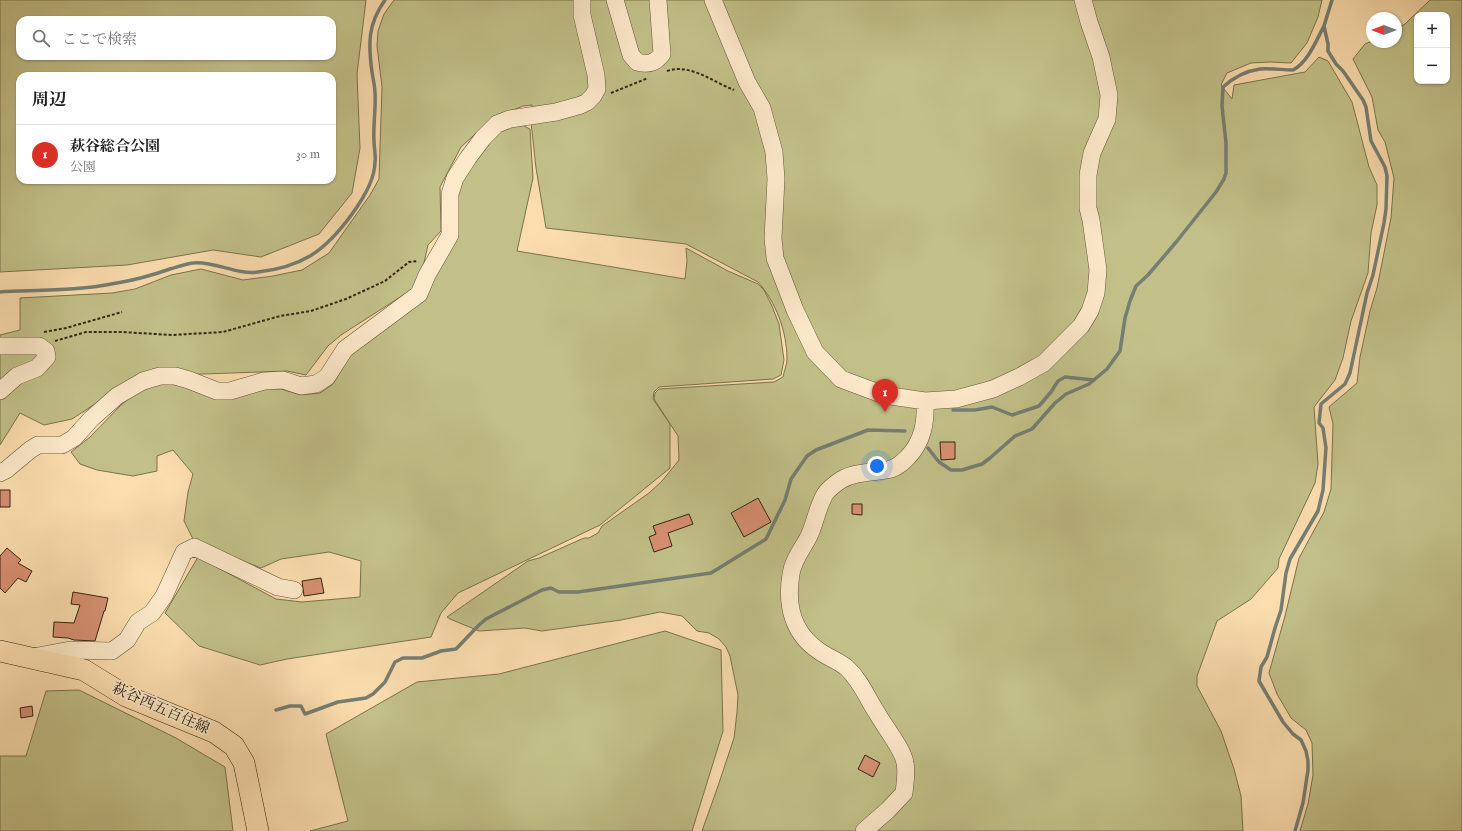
<!DOCTYPE html>
<html lang="ja">
<meta charset="utf-8">
<style>
body{margin:0;font-family:"IM FELL English","Noto Serif JP",serif;background:#f6f6f6;color:#222}
.controls{position:absolute;right:12px;top:12px;display:grid;overflow:hidden;border-radius:8px;box-shadow:0 1px 3px #0004}
.controls button{width:36px;height:36px;display:grid;place-items:center;padding:0;border:0;border-bottom:1px solid #e0e0e0;background:#fff;color:#222;font:20px sans-serif}
.compass{position:absolute;left:1366px;top:12px;width:36px;height:36px;border-radius:50%;background:#fff;box-shadow:0 1px 3px #0004;rotate:270deg}
.you{position:absolute;left:877px;top:466px;width:14px;height:14px;margin:-10px;border:3px solid #fff;border-radius:50%;background:#1a73e8;box-shadow:0 0 0 6px #1a73e833}
.badge{display:grid;place-items:center;width:26px;height:26px;border-radius:50%;background:#d93025;color:#fff;font-size:13px;font-weight:700}
.pin{position:absolute;translate:-50% -33px;filter:drop-shadow(0 1px 2px #0008)}
.pin::after{content:'';position:absolute;top:21px;width:14px;height:12px;background:inherit;clip-path:polygon(0 0,100% 0,50% 100%)}
.list{margin:0;padding:0;list-style:none}
h2{display:flex;justify-content:space-between;align-items:center;height:52px;margin:0;padding:0 16px;font-size:17px}
h2 small{font-size:13px;font-weight:400;color:#767676}
.list li{display:grid;grid-template-columns:26px 1fr auto;gap:12px;align-items:center;box-sizing:border-box;height:60px;padding:0 16px;border-top:1px solid #e0e0e0}
.list b{display:block;font-size:15px;white-space:nowrap}
.list p{margin:0;font-size:13px;white-space:nowrap;color:#767676}
.list em{font-size:13px;font-style:normal;color:#767676}
.icon{flex:none;width:22px;height:22px;fill:none;stroke:currentColor;stroke-width:2;stroke-linecap:round;stroke-linejoin:round}
.map{position:relative;flex:none;width:1462px;height:831px;overflow:hidden}
.search{position:absolute;background:#fff;box-shadow:0 1px 3px #0004;left:16px;top:16px;width:320px;height:44px;display:flex;align-items:center;gap:10px;box-sizing:border-box;padding:0 14px;border-radius:12px;color:#767676;font-size:15px}
.panel{position:absolute;background:#fff;box-shadow:0 1px 3px #0004;left:16px;top:72px;width:320px;height:112px;border-radius:12px}
.map>svg:first-child{display:block}
.green{fill:#c2c088;stroke:#7a724e;fill-rule:evenodd}
.lines{fill:none;stroke-linecap:round;stroke-linejoin:round}
.stream{stroke:#757e73;stroke-width:3.5}
.building{fill:#d79072;stroke:#332514}
.minor-casing{stroke:#65533a;stroke-width:18}
.major-casing{stroke:#332514;stroke-width:22}
.path{stroke:#332514;stroke-width:2;stroke-dasharray:3 2;stroke-linecap:butt}
.minor{stroke:#fce9ca;stroke-width:17}
.major{stroke:#fbddae;stroke-width:21}
.labels{text-anchor:middle;stroke-width:3.5;stroke-linejoin:round;paint-order:stroke}
.street-label{font-size:15px;fill:#332514;stroke:#fce9ca}
</style>
<div class="map">
<svg width="1462" height="831" viewBox="0 0 1462 831">
<rect width="100%" height="100%" fill="#fbddae"/>
<filter id="stains"><feTurbulence type="fractalNoise" baseFrequency=".005" numOctaves="4"/><feColorMatrix values="0 0 0 0 .2 0 0 0 0 .09 0 0 0 0 .02 0 0 0 .5 -.17"/></filter>
<radialGradient id="worn" r=".72"><stop offset=".6" stop-color="#630" stop-opacity="0"/><stop offset="1" stop-color="#630" stop-opacity=".3"/></radialGradient>
<path class="green" d="M 0,0 L 366,0 L 357,74 L 360,148 L 352,193 L 319,234 L 261,257 L 213,250 L 127,265 L 0,272 ZM 20,20 L 332,20 L 332,56 L 20,56 ZM 20,76 L 332,76 L 332,180 L 20,180 Z
M 394,0 L 1322,0 L 1318,17 L 1307,43 L 1291,63 L 1270,62 L 1251,63 L 1227,73 L 1221,85 L 1232,99 L 1234,85 L 1305,72 L 1319,57 L 1328,61 L 1352,102 L 1369,167 L 1377,185 L 1377,205 L 1371,233 L 1368,273 L 1351,321 L 1343,358 L 1335,380 L 1314,407 L 1318,464 L 1315,483 L 1279,559 L 1278,568 L 1251,599 L 1217,621 L 1197,676 L 1197,686 L 1221,731 L 1234,769 L 1241,796 L 1243,831 L 702,831 L 718,786 L 734,738 L 737,712 L 738,695 L 730,656 L 726,647 L 719,639 L 709,633 L 697,631 L 682,616 L 660,612 L 621,620 L 542,631 L 525,628 L 479,631 L 450,619 L 447,617 L 528,561 L 539,558 L 584,538 L 589,538 L 598,533 L 602,526 L 649,493 L 662,481 L 679,460 L 678,436 L 654,399 L 655,393 L 659,389 L 774,382 L 783,377 C 784,371 787,365 787,359 C 787,332 776,302 758,282 L 686,244 L 546,228 L 536,168 L 531,122 L 532,105 L 523,106 L 493,118 L 461,147 L 440,187 L 441,231 L 428,245 L 419,285 L 341,335 L 328,346 L 306,375 L 287,371 L 149,376 L 98,402 L 72,419 L 44,425 L 20,413 L 0,445 L 0,335 L 20,330 L 20,298 L 112,293 L 135,289 L 171,275 L 201,269 L 243,280 L 273,276 L 302,270 L 329,253 L 370,195 L 379,179 L 382,87 L 377,46 L 378,31 L 384,14 Z
M 1430,0 L 1462,0 L 1462,831 L 1300,831 L 1308,804 L 1313,775 L 1312,743 L 1306,730 L 1291,718 L 1277,694 L 1269,673 L 1285,616 L 1299,558 L 1324,512 L 1331,489 L 1333,424 L 1329,407 L 1357,383 L 1360,357 L 1370,311 L 1377,288 L 1391,218 L 1394,178 L 1385,142 L 1378,130 L 1372,97 L 1353,59 L 1365,44 L 1372,41 L 1372,42 L 1396,42 L 1396,29 L 1405,24 ZM 1417,15 L 1447,15 L 1447,81 L 1417,81 Z
M 522,125 L 530,129 L 533,178 L 517,251 L 685,279 L 687,261 L 686,248 L 728,271 L 758,284 L 764,290 L 772,306 L 779,324 L 784,360 L 781,375 L 773,379 L 659,387 L 654,392 L 653,399 L 670,424 L 670,468 L 600,525 L 458,593 L 441,613 L 431,637 L 287,659 L 260,665 L 199,646 L 165,613 L 198,557 L 276,599 L 302,602 L 360,597 L 361,561 L 329,552 L 281,559 L 261,568 L 194,541 L 184,521 L 188,492 L 193,474 L 173,450 L 157,456 L 157,471 L 133,476 L 97,470 L 80,464 L 71,452 L 90,437 L 122,404 L 146,386 L 160,383 L 186,386 L 281,389 L 301,395 L 320,393 L 333,384 L 352,352 L 423,297 L 456,202 L 464,171 L 500,129 Z
M 665,631 L 721,650 L 723,731 L 692,831 L 310,831 L 348,821 L 326,734 L 417,682 L 499,674 Z
M 79,690 L 176,738 L 225,767 L 233,831 L 0,831 L 0,756 L 26,756 L 46,691 Z"/>
<g class="lines">
<path class="stream" d="M 0,292 C 39,290 79,291 117,283 C 135,280 153,275 170,269 C 177,267 185,264 193,263 C 215,261 236,275 258,272 C 276,270 295,265 310,256 C 335,241 375,191 375,162 C 376,155 374,148 374,141 C 373,125 376,109 375,93 C 375,86 373,79 372,72 C 368,43 368,24 385,0
M 953,410 L 975,410 L 992,407 L 1012,415 L 1039,406 L 1051,392 L 1058,381 L 1065,377 L 1094,380
M 928,448 L 939,462 L 951,470 L 962,470 L 982,464 L 990,458 L 1015,436 L 1032,429 L 1055,403 L 1066,394 L 1089,384 L 1107,369 L 1120,351 L 1125,318 L 1130,301 L 1136,286 L 1148,275 L 1177,241 L 1216,192 L 1224,179 L 1226,173 L 1226,143 L 1222,106 L 1223,87 C 1234,77 1246,71 1260,69 C 1269,68 1283,70 1293,70 C 1308,62 1316,41 1324,26
M 276,710 L 290,706 L 301,706 L 305,714 L 338,702 L 366,698 L 373,694 L 385,682 L 395,662 L 403,658 L 422,658 L 441,651 L 456,649 L 479,625 L 486,619 L 542,590 L 551,588 L 559,592 L 578,592 L 711,573 L 766,539 L 785,500 L 791,479 L 807,456 L 816,450 L 868,430 L 905,431
M 1295,831 L 1303,803 L 1308,770 L 1308,761 L 1306,751 L 1301,740 L 1293,734 L 1283,722 L 1259,681 L 1261,667 L 1267,657 L 1275,628 L 1281,610 L 1286,573 L 1290,559 L 1318,511 L 1323,490 L 1326,448 L 1323,428 L 1319,423 L 1321,404 L 1345,384 L 1350,373 L 1367,293 L 1373,275 L 1384,223 L 1386,209 L 1387,176 L 1385,167 L 1371,141 L 1366,107 L 1363,100 L 1343,71 L 1336,64 L 1328,51 L 1328,44 L 1324,26 L 1332,0"/>
</g>
<path class="building" d="M 940,442 L 955,442 L 955,459 L 941,460 Z
M 0,490 L 10,490 L 10,507 L 0,507 Z
M 758,498 L 771,522 L 744,537 L 731,513 Z
M 852,504 L 862,504 L 862,515 L 852,514 Z
M 689,514 L 693,524 L 668,533 L 672,546 L 654,552 L 649,537 L 656,534 L 653,526 Z
M 7,548 L 21,560 L 18,563 L 32,571 L 26,582 L 18,578 L 5,593 L 0,588 L 0,556 Z
M 321,578 L 324,593 L 304,596 L 302,581 Z
M 73,592 L 108,598 L 105,611 L 104,611 L 95,641 L 74,640 L 68,638 L 53,637 L 54,622 L 74,623 L 80,605 L 71,604 Z
M 32,706 L 33,716 L 21,718 L 20,708 Z
M 865,755 L 880,763 L 873,777 L 858,769 Z"/>
<g class="lines">
<g class="minor-casing">
<path id="minor" d="M 615,0 L 631,55 L 637,62 C 649,65 655,63 662,54 L 658,0
M 713,0 L 747,82 L 762,108 L 774,152 L 776,179 L 773,238 L 775,258 L 795,310 L 815,352 L 841,379 L 884,395 L 925,401 L 956,399 L 993,389 L 1019,377 L 1044,363 L 1081,326 L 1090,311 L 1096,293 L 1098,270 L 1091,220 L 1088,208 L 1088,175 L 1092,153 L 1107,119 L 1109,95 L 1101,57 L 1089,22 L 1083,0
M 0,346 L 39,346 L 46,351 L 47,357 L 37,368 L 17,376 L 0,391
M 0,473 L 6,470 L 30,450 L 38,445 L 62,445 L 74,438 L 91,419 L 117,396 L 143,381 L 160,376 L 175,376 L 189,380 L 217,391 L 230,391 L 264,381 L 283,380 L 301,386 L 316,384 L 327,377 L 345,349 L 419,294 L 427,275 L 450,235 L 450,194 L 455,178 L 468,158 L 483,138 L 497,124 L 510,119 L 556,112 L 581,105 L 587,102 L 593,96 L 597,89 L 596,75 L 582,15 L 582,0
M 33,657 L 70,650 L 112,651 L 127,640 L 138,622 L 152,613 L 164,596 L 184,552 L 194,547 L 278,587 L 294,590
M 864,831 L 888,810 L 904,793 C 905,784 907,772 905,763 C 903,749 884,726 877,713 C 867,698 861,681 847,668 C 839,661 827,657 819,651 C 792,633 786,604 791,574 C 793,560 803,548 809,536 C 815,523 817,509 824,496 C 826,491 836,483 841,480 C 856,471 874,473 891,469 C 898,467 903,462 908,457 C 923,441 926,422 925,401"/>
</g>
<g class="major-casing">
<path id="major" d="M 0,651 L 84,670 L 126,696 L 214,732 L 234,746 L 244,763 L 258,831"/>
</g>
<path class="path" d="M 667,71 C 690,63 713,82 734,90
M 611,93 L 648,78
M 44,332 L 66,328 L 122,312
M 55,341 L 86,332 L 122,332 L 172,335 L 223,332 L 280,316 L 311,311 L 346,299 L 385,281 L 409,262 L 418,261"/>
<use href="#minor" class="minor"/>
<use href="#major" class="major"/>
</g>
<g class="labels">
<g class="street-label">
<text transform="translate(161 708) rotate(24)" y="5">萩谷西五百住線</text>
</g>
</g>
<rect width="100%" height="100%" filter="url(#stains)"/>
<rect width="100%" height="100%" fill="url(#worn)"/>
</svg>
<div class="controls">
<button>+</button>
<button>−</button>
</div>
<svg class="compass" viewBox="-18 -18 36 36"><path d="M0-13l5 13h-10z" fill="#e53935"/><path d="M0 13l5-13h-10z" fill="#767676"/></svg>
<div class="you"></div>
<div class="pin badge" style="left:885px;top:412px">1</div>
<div class="search"><svg class="icon" aria-label="search" viewBox="0 0 24 24"><circle cx="10" cy="10" r="6"/><path d="M15 15l6 6"/></svg>ここで検索</div>
<section class="panel">
<h2>周辺<small></small></h2>
<ul class="list">
<li><span class="badge">1</span><div><b>萩谷総合公園</b><p>公園</p></div><em>30 m</em></li>
</ul>
</section>
</div>
